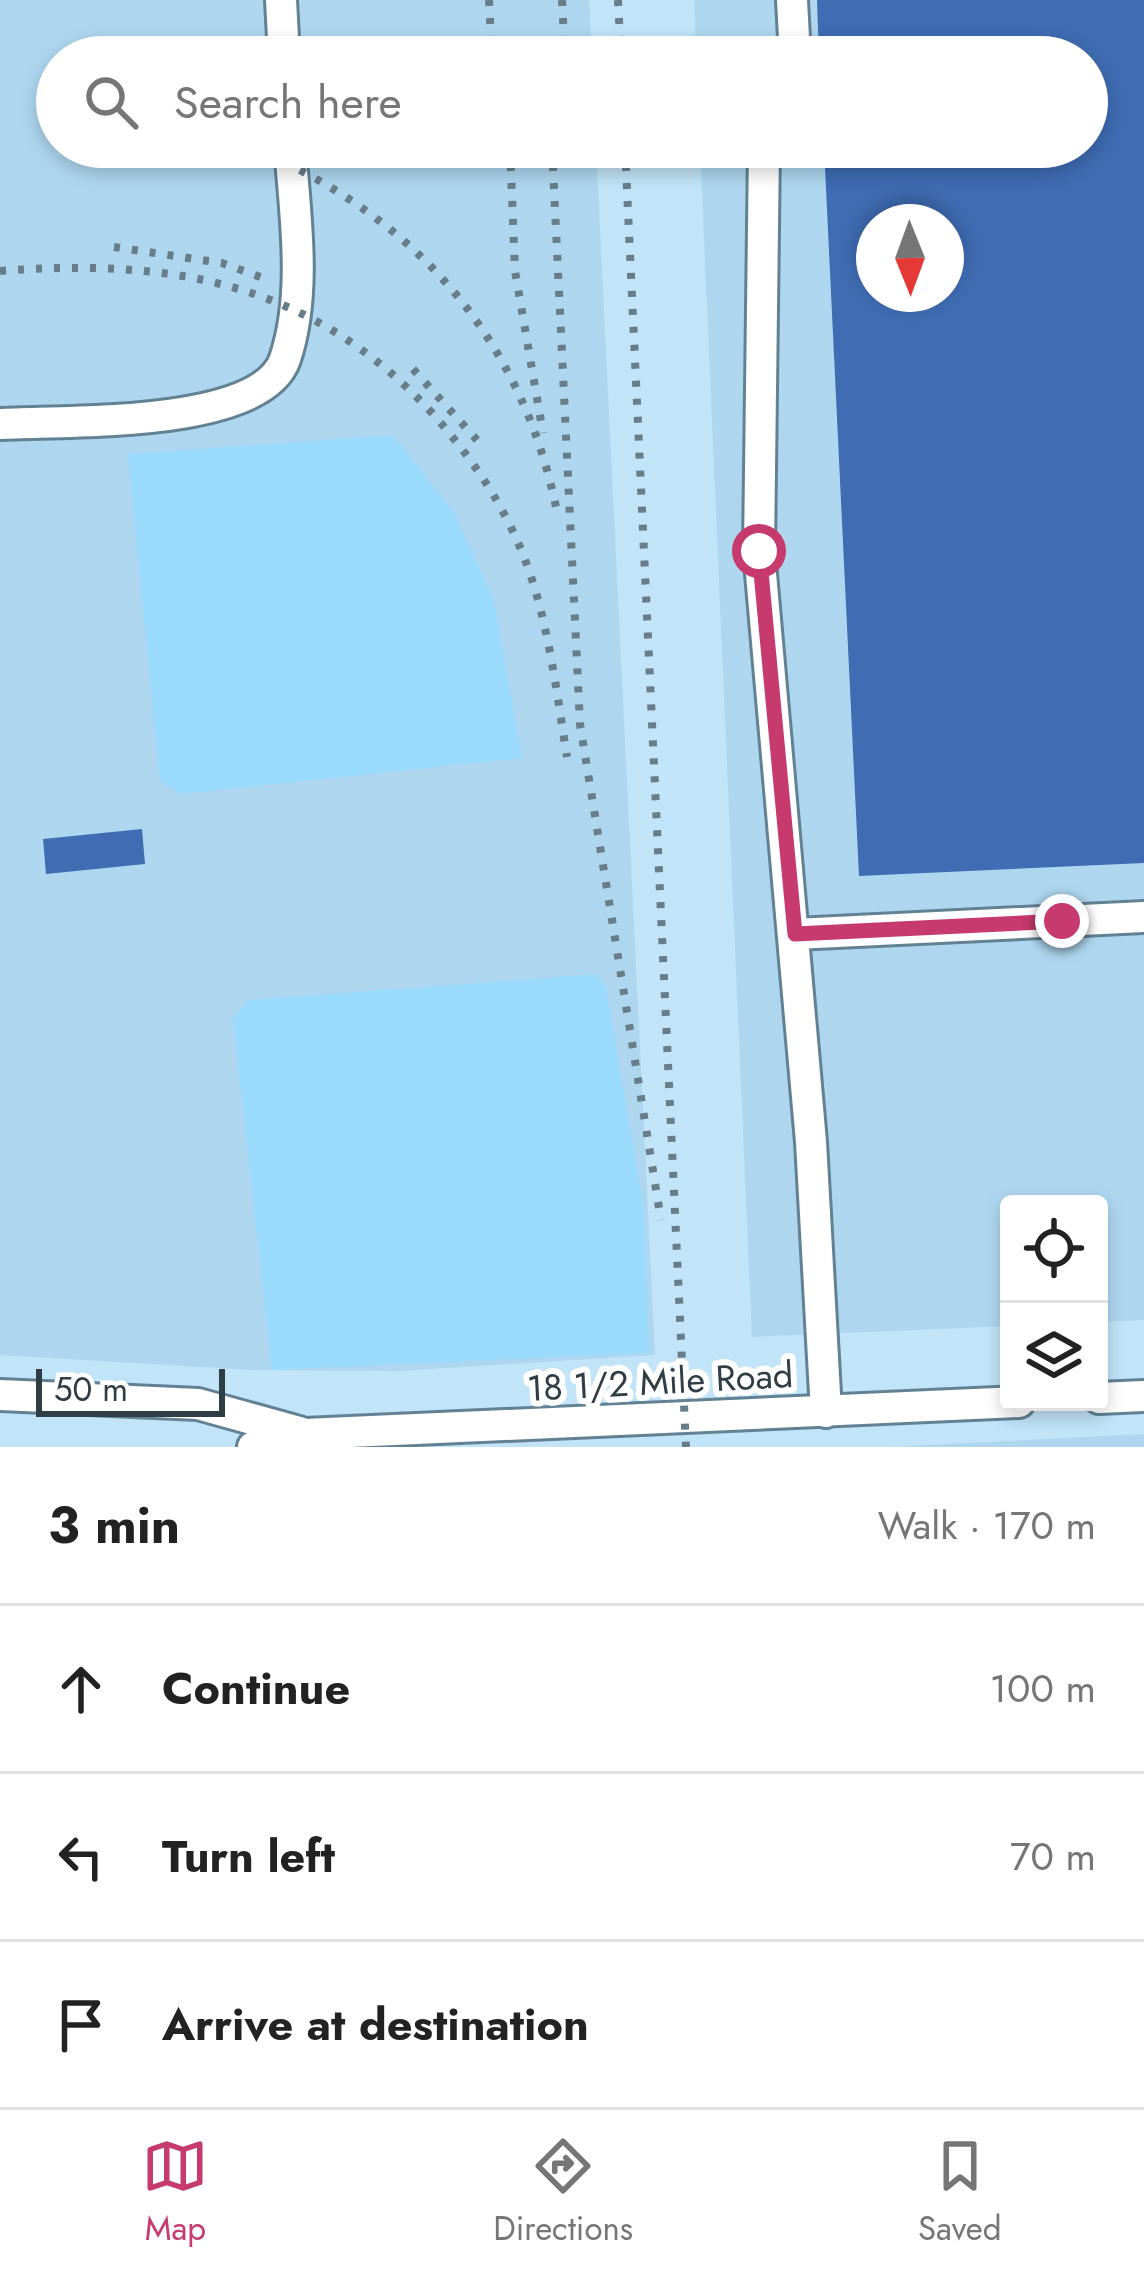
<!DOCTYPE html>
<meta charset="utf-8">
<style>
body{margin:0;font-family:Jost,sans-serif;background:#f2f2f2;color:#222}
.controls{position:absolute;right:36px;bottom:36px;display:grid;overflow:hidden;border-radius:12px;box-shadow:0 6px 18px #0003}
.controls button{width:108px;height:108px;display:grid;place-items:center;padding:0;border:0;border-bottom:3px solid #e0e0e0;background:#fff;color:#222;font:60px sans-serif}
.compass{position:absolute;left:856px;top:204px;width:108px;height:108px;border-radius:50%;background:#fff;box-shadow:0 6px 18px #0003;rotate:179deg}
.scale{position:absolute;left:36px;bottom:30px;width:189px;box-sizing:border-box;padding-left:12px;border:6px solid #2f3d45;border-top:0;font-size:33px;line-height:42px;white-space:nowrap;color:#2f3d45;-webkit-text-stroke:9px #fff;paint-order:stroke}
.stop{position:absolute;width:36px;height:36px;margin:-27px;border:9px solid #c63a6e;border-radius:50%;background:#fff}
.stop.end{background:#c63a6e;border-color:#fff;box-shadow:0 3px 12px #0008}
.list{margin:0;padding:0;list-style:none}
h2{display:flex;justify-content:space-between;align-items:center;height:156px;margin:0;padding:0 48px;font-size:51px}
h2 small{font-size:39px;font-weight:400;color:#767676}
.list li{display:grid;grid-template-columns:78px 1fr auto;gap:36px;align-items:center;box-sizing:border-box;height:168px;padding:0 48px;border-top:3px solid #e0e0e0}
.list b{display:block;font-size:45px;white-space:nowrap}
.list em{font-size:39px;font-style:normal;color:#767676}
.icon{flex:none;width:66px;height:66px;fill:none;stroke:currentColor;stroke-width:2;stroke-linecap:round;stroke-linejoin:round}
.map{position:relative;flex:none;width:1144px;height:1447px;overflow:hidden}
.search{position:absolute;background:#fff;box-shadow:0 6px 18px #0003;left:36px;right:36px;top:36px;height:132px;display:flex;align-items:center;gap:30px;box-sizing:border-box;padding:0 42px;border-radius:66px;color:#767676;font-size:45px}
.sheet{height:660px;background:#fff}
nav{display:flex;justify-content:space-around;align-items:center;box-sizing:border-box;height:168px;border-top:3px solid #e0e0e0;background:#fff;font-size:33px;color:#767676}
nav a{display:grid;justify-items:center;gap:6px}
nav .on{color:#c63a6e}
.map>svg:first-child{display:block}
.built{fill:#aed7ef;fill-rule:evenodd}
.green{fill:#9bdbfe}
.building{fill:#3f6cb3;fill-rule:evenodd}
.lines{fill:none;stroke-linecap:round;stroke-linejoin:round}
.minor-casing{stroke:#628294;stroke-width:36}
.minor{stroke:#fff;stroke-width:30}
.rail{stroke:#677d89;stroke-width:8;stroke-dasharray:6 12;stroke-linecap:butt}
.route{stroke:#c63a6e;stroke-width:15}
.labels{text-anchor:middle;stroke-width:12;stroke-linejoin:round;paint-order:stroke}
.street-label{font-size:36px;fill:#2f3d45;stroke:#fff}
</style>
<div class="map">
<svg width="1144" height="1447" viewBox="0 0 1144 1447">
<rect width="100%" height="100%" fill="#c1e4f8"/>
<path class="built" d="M 0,0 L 589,0 L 592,57 L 57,57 L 57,147 L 596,147 L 655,1355 L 399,1371 L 251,1370 L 0,1355 Z
M 694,0 L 1144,0 L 1144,1320 L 1099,1322 L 1099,1204 L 1009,1204 L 1009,1326 L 752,1337 L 700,147 L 1087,147 L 1087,57 L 696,57 ZM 874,222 L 946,222 L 946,294 L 874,294 Z
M 1144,1434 L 1144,1447 L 892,1447 L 967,1443 Z"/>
<path class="green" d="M 393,435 L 453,511 L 493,597 L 522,758 L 180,794 L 160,781 L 128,454 Z
M 597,974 L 606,988 L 644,1210 L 649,1353 L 272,1370 L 233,1019 L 248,1000 Z"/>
<path class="building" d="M 817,0 L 1144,0 L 1144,863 L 859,876 L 824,147 L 1087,147 L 1087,57 L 819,57 ZM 874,222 L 946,222 L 946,294 L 874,294 Z
M 142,829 L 145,864 L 46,874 L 43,839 Z"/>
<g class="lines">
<g class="minor-casing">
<path id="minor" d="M 281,0 L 284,57
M 792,0 L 795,57
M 764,147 L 759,551 L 811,1142 L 826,1412
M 0,424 C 64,420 261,429 285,359 C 307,294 295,214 290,147
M 795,934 L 1144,917
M 0,1395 L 198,1404 L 299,1432
M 1099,1398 L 1144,1396
M 253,1447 L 305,1434 L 1019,1402"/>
</g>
<use href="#minor" class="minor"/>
<path class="rail" d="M 489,0 L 492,57
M 562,0 L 565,57
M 618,0 L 621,57
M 251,147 C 415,216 524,339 558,517
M 510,147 L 515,271 L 543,433
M 552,147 L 580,724 L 661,1220
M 625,147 L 686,1447
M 114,247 L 222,263 L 266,279
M 0,271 C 172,258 312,282 433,414 C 470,456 501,500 522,552 C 548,616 556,689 567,757
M 413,369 L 477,440"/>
</g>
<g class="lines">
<path class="route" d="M 759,551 L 795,934 L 1062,921"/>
</g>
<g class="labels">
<g class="street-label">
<text transform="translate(660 1381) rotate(-3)" y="13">18 1/2 Mile Road</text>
</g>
</g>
</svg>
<div class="controls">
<button><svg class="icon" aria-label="locate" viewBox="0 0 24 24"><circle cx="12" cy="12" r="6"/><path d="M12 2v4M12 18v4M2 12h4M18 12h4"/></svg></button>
<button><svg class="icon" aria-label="layers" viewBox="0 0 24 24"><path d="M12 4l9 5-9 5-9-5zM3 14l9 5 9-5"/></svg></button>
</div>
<svg class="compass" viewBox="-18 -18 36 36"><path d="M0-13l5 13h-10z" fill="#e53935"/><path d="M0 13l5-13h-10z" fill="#767676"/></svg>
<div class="scale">50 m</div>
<div class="stop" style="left:759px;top:551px"></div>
<div class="stop end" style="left:1062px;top:921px"></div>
<div class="search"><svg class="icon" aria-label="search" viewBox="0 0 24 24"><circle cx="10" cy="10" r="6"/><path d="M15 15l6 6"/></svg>Search here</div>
</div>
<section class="sheet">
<h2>3 min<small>Walk · 170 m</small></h2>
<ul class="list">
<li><svg class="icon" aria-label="ahead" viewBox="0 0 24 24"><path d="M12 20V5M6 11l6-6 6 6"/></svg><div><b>Continue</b></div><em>100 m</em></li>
<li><svg class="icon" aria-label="left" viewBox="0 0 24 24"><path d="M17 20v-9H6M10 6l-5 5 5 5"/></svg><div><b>Turn left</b></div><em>70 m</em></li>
<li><svg class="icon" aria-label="arrive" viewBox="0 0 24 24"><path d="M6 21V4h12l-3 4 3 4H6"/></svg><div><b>Arrive at destination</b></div></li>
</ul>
</section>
<nav>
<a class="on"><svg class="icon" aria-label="map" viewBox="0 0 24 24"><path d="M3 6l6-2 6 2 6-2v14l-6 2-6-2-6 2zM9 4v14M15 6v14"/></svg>Map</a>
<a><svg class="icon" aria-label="directions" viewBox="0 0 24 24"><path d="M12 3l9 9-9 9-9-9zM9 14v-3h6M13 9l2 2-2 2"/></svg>Directions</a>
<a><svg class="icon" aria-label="saved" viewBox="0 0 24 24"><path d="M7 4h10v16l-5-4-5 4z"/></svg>Saved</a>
</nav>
